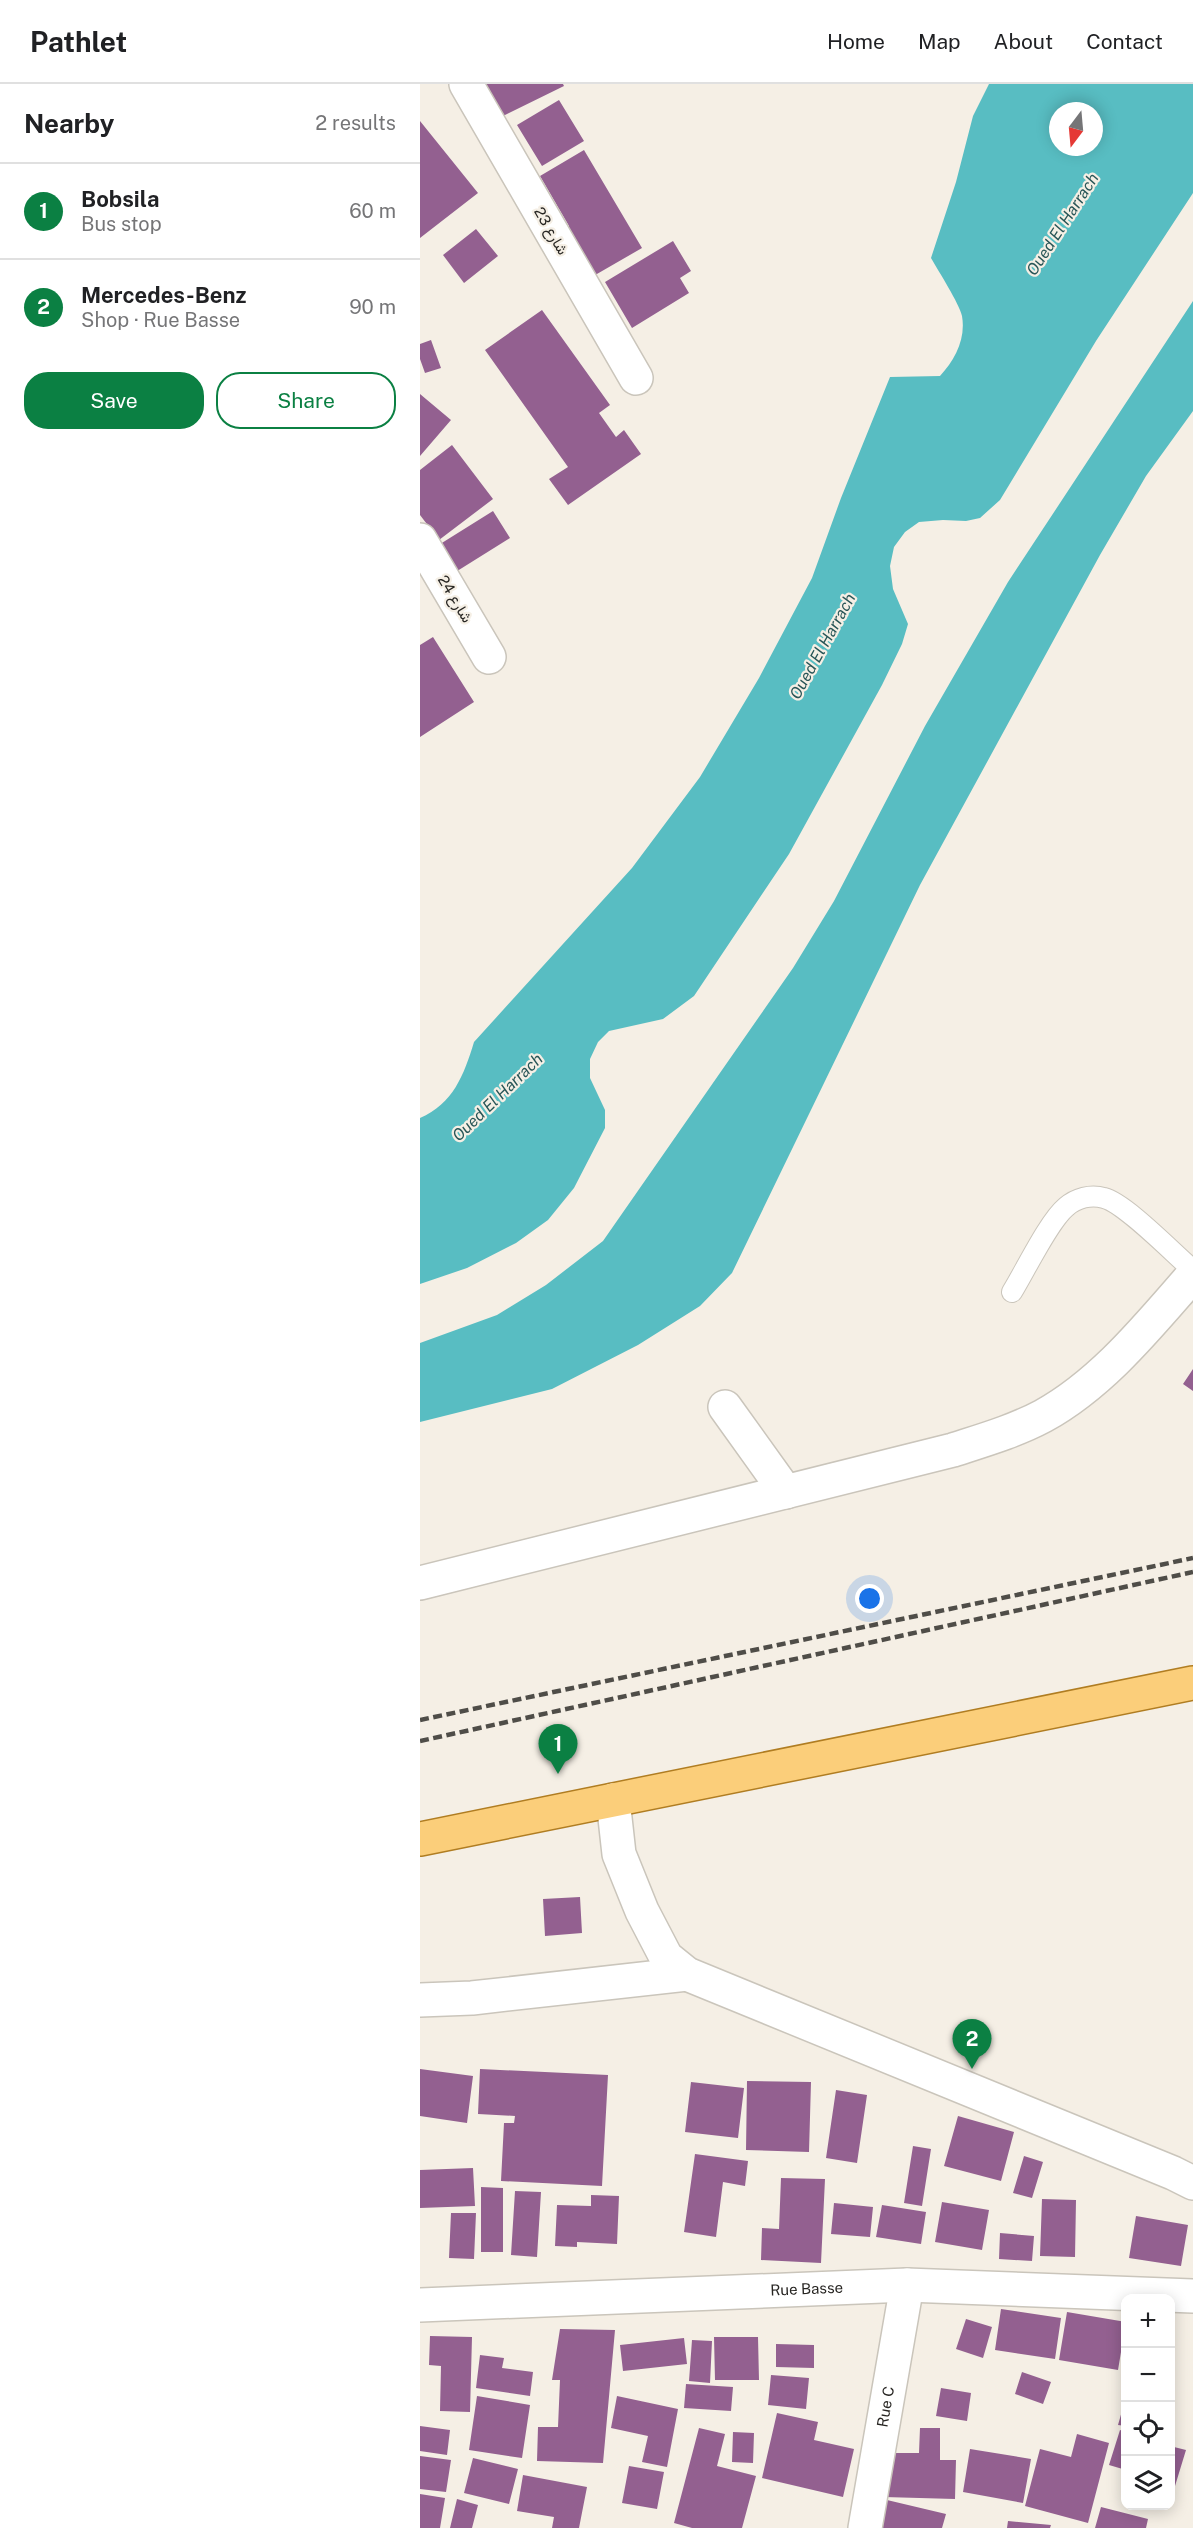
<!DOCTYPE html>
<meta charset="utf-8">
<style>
body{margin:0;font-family:"Public Sans",Vazirmatn,sans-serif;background:#f2f2f2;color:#202124}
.controls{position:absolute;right:18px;bottom:18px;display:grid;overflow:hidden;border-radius:12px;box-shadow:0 3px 15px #0003}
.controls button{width:54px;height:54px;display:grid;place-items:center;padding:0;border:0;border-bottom:2px solid #e0e0e0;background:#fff;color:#202124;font:30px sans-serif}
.compass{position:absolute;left:629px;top:18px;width:54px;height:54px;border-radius:50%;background:#fff;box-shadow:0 3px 15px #0003;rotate:196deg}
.you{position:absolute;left:450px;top:1515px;width:21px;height:21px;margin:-15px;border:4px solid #fff;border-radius:50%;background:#1a73e8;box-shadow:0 0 0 9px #1a73e833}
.badge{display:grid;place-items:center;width:39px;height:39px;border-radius:50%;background:#0b8043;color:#fff;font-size:20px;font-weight:700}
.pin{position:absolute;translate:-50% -50px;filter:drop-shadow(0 2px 3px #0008)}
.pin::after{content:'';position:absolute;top:32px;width:21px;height:18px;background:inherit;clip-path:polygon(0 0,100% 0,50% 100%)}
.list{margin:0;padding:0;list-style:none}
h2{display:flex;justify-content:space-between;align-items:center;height:78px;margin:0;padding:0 24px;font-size:26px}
h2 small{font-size:20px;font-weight:400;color:#757577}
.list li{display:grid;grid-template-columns:39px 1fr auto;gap:18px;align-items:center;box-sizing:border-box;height:96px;padding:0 24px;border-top:2px solid #e0e0e0}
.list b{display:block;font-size:22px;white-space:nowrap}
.list p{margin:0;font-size:20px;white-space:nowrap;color:#757577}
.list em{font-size:20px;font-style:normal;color:#757577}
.actions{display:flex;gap:12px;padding:18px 24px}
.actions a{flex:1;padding:14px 0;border:2px solid #0b8043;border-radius:24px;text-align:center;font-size:21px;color:#0b8043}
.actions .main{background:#0b8043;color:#fff}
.icon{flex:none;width:33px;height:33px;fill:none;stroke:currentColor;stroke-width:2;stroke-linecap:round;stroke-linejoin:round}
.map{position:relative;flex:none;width:773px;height:2444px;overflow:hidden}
header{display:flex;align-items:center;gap:36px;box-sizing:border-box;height:84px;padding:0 30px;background:#fff;border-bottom:2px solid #e0e0e0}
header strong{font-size:28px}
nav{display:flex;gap:33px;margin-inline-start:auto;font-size:21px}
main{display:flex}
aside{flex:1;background:#fff}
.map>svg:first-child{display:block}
.water{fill:#58bdc2;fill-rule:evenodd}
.building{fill:#936090}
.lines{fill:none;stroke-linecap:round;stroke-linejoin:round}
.service-casing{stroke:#cac5bb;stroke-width:22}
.minor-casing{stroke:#cac5bb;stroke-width:36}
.primary-casing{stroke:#b07d22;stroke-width:36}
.service{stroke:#fff;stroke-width:20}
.minor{stroke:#fff;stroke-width:33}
.primary{stroke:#fbce7a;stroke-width:33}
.rail{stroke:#4f4d48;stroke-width:4.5;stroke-dasharray:9 4.5;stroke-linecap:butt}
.labels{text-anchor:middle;stroke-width:4.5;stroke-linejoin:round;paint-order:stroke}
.street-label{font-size:15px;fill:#272522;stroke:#f5efe5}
.water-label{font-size:16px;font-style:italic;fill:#285557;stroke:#f5efe5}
</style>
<header>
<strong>Pathlet</strong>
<nav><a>Home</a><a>Map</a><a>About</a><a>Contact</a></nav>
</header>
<main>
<aside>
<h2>Nearby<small>2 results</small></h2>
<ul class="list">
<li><span class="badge">1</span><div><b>Bobsila</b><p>Bus stop</p></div><em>60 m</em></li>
<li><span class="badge">2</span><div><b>Mercedes-Benz</b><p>Shop · Rue Basse</p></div><em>90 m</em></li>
</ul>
<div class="actions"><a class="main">Save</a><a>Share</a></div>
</aside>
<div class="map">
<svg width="773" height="2444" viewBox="0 0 773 2444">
<rect width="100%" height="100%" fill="#f5efe5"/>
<path class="water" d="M 569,0 L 773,0 L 773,109 L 676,257 L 580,416 L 560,434 L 546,437 L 523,436 L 499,438 L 485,448 L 474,463 L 470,482 L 473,505 L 488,540 L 482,560 L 462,601 L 369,770 L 274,912 L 243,935 L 189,947 L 178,958 L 170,975 L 170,994 L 185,1026 L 185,1044 L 154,1104 L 128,1136 L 96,1159 L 47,1184 L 0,1200 L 0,1034 C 33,1020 44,991 54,958 L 212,784 L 280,693 L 339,594 L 392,494 L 421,414 L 470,293 L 520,292 C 535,276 546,255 542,232 C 539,219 519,188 511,174 L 536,98 L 553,32 ZM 638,27 L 674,27 L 674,63 L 638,63 Z
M 773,217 L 773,327 L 726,392 L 680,471 L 500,801 L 312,1189 L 280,1222 L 218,1261 L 132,1305 L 0,1338 L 0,1259 L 77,1231 L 126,1201 L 183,1157 L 373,884 L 414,817 L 505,642 L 588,498 Z"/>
<path class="building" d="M 63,0 L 143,0 L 144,2 L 79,34 Z
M 139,16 L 164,57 L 122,82 L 97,41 Z
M 0,37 L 58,109 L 0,154 Z
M 164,66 L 222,164 L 170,194 L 141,146 L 149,142 L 120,92 Z
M 56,145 L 78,172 L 44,199 L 23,171 Z
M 253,157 L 271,187 L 260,194 L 269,209 L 212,244 L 185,198 Z
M 122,226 L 190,321 L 179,329 L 196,353 L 204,346 L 221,370 L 148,421 L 129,395 L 148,383 L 65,266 Z
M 11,256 L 21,284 L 5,289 L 0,275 L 0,260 Z
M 0,310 L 31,336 L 0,372 Z
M 32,361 L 73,415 L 19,456 L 0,431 L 0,386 Z
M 73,427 L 90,454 L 34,489 L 17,462 Z
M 13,553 L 54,618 L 0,653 L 0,561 Z
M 773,1285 L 773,1307 L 763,1300 Z
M 160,1813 L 162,1849 L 125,1852 L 123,1815 Z
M 0,1985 L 53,1992 L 47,2039 L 0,2032 Z
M 60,1985 L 188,1991 L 182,2102 L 81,2097 L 84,2039 L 94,2039 L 95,2032 L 58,2030 Z
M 327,1997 L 391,1998 L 389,2068 L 326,2066 Z
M 271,1998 L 324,2004 L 318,2054 L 265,2048 Z
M 416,2006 L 447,2011 L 437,2079 L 406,2074 Z
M 538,2032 L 594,2048 L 581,2097 L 524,2082 Z
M 493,2062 L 511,2065 L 502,2122 L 484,2119 Z
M 275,2070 L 328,2077 L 325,2102 L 303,2098 L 296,2153 L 264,2148 Z
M 604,2072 L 623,2078 L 612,2114 L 593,2109 Z
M 53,2084 L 55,2122 L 0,2124 L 0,2086 Z
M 361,2094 L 405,2095 L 401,2179 L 341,2176 L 342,2144 L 359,2145 Z
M 61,2103 L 83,2104 L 83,2168 L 61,2168 Z
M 95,2107 L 121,2108 L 117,2173 L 91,2171 Z
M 171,2111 L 199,2112 L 197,2160 L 157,2158 L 157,2163 L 135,2162 L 137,2121 L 171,2122 Z
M 622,2115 L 656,2116 L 655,2173 L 620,2172 Z
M 522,2118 L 569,2126 L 562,2166 L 515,2158 Z
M 414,2119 L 453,2123 L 450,2153 L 411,2150 Z
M 462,2121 L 506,2128 L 501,2160 L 456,2153 Z
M 31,2129 L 56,2129 L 54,2175 L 29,2174 Z
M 716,2132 L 768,2141 L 761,2182 L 709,2174 Z
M 580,2149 L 614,2152 L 612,2177 L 579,2175 Z
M 581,2225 L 641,2234 L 635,2275 L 575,2266 Z
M 647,2228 L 706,2238 L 698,2286 L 639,2276 Z
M 546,2235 L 572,2243 L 563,2274 L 536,2265 Z
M 140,2245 L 195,2246 L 183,2379 L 117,2377 L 118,2343 L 138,2343 L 140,2296 L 132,2296 Z
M 10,2252 L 52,2253 L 50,2328 L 20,2327 L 21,2282 L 9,2281 Z
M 294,2253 L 338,2253 L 339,2296 L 295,2296 Z
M 264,2254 L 267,2280 L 203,2287 L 200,2261 Z
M 272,2256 L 292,2257 L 290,2299 L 269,2297 Z
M 356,2260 L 394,2261 L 394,2284 L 356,2283 Z
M 60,2271 L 84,2274 L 82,2284 L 113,2288 L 110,2312 L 56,2304 Z
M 602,2288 L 631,2298 L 623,2320 L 595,2310 Z
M 351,2291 L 389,2294 L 386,2325 L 348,2321 Z
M 266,2300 L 313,2303 L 311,2327 L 264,2324 Z
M 521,2304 L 551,2309 L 547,2337 L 516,2332 Z
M 57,2312 L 110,2321 L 102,2374 L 49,2366 Z
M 197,2312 L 258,2325 L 247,2383 L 222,2378 L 228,2352 L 191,2344 Z
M 706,2313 L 706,2342 L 698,2341 Z
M 357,2329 L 398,2338 L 394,2356 L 434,2365 L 423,2413 L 342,2394 Z
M 0,2342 L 30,2346 L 27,2371 L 0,2367 Z
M 279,2344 L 305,2350 L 297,2382 L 336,2392 L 322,2444 L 272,2444 L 254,2439 Z
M 500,2344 L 520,2344 L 520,2376 L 536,2376 L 535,2415 L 464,2413 L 465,2369 L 499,2369 Z
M 700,2346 L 706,2348 L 706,2386 L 689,2381 Z
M 313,2348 L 334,2349 L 333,2379 L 312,2378 Z
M 657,2350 L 689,2359 L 668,2439 L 605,2422 L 620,2365 L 651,2373 Z
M 750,2362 L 766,2366 L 755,2402 L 750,2400 Z
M 550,2365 L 611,2375 L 603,2419 L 543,2408 Z
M 0,2372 L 31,2376 L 26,2408 L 0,2405 Z
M 53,2374 L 98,2385 L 89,2420 L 44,2409 Z
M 209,2382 L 244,2388 L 237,2425 L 202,2419 Z
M 103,2391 L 167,2403 L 159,2444 L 132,2444 L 134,2433 L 97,2427 Z
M 0,2410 L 25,2414 L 20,2444 L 0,2444 Z
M 37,2415 L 58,2421 L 52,2444 L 30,2444 Z
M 467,2416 L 526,2430 L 522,2444 L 461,2444 Z
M 681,2423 L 728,2435 L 726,2444 L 675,2444 Z
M 588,2437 L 631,2441 L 630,2444 L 587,2444 Z"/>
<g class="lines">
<g class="service-casing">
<path id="service" d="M 592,1208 C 605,1187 629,1137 646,1123 C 656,1114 671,1110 684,1114 C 705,1119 754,1170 773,1186"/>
</g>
<g class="minor-casing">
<g id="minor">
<path d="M 46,0 L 216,294"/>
<path d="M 0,456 L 69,573"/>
<path d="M 305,1323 L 366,1408"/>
<path d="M 0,1499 L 533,1366 C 564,1356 595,1347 623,1332 C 683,1299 729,1241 773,1191"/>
<path d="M 193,1716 L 199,1770 L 222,1827 L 246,1873 L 267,1890 L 753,2089 L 773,2099"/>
<path d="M 0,1916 L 52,1914 L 267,1890"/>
<path id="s1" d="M 0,2221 L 487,2201 L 773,2212"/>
<path id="s2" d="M 445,2444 L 487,2201"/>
</g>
</g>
<g class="primary-casing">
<path id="primary" d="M 0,1755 L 773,1599"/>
</g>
<use href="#service" class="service"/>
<use href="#minor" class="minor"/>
<use href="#primary" class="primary"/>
<path class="rail" d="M 0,1636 L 773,1474
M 0,1657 L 773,1488"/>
</g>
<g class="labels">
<g class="street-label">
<text transform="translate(131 147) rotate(60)" y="5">شارع 23</text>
<text transform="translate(35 515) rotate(59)" y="5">شارع 24</text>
<text dy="5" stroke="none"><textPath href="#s1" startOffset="387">Rue Basse</textPath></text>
<text dy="5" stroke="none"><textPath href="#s2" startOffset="123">Rue C</textPath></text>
</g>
<g class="water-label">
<text transform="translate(642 140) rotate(-57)" y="6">Oued El Harrach</text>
<text transform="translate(402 562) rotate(-61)" y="6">Oued El Harrach</text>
<text transform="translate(77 1013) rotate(-44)" y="6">Oued El Harrach</text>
</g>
</g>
</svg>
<div class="controls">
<button>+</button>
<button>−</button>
<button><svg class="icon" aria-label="locate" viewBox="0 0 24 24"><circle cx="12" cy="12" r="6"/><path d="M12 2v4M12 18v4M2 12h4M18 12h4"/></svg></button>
<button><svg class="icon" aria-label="layers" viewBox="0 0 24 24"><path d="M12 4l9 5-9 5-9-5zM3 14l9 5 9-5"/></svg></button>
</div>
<svg class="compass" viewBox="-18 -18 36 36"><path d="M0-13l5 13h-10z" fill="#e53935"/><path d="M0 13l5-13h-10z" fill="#757577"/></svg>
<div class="you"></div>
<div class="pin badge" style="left:138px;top:1690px">1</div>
<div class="pin badge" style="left:552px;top:1985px">2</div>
</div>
</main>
